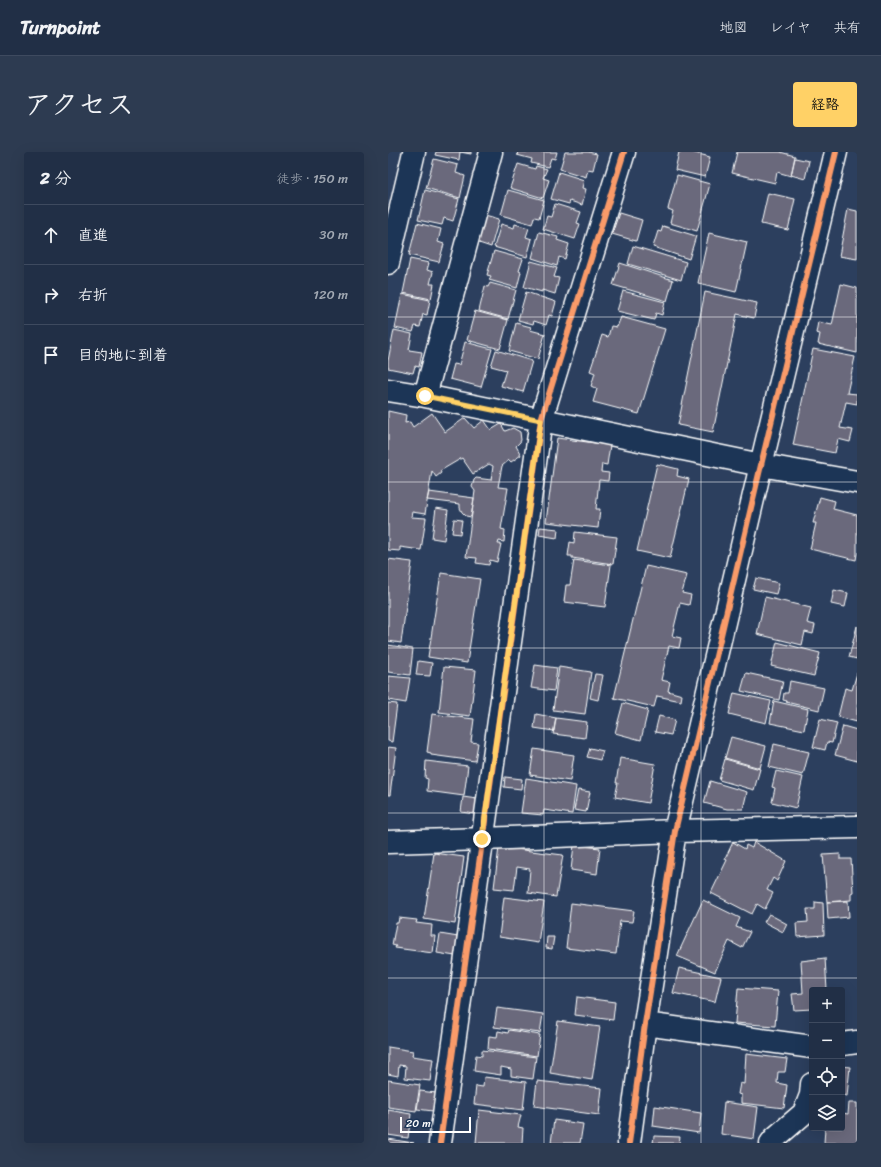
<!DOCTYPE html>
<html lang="ja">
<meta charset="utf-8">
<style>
body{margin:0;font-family:Sriracha,"Klee One",sans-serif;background:#2d3b51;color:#f1f3f6}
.controls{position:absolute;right:12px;bottom:12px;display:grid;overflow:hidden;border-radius:4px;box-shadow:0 4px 16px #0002}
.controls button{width:36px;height:36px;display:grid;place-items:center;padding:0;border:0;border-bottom:1px solid #3e4a5f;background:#212f46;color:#f1f3f6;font:20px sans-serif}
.scale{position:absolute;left:12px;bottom:10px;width:71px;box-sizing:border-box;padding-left:4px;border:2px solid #fff;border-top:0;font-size:11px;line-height:14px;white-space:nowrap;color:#fff;-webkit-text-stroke:3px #1d3557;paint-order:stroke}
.stop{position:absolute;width:12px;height:12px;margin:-9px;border:3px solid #ffd166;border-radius:50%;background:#fff}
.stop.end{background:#ffd166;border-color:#fff;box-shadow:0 1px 4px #0008}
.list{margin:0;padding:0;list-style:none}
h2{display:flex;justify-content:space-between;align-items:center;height:52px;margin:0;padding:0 16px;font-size:17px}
h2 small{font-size:13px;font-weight:400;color:#a2a9b3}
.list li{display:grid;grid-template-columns:26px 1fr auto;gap:12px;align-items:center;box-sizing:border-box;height:60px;padding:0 16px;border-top:1px solid #3e4a5f}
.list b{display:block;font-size:15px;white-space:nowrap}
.list em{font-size:13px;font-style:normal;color:#a2a9b3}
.icon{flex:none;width:22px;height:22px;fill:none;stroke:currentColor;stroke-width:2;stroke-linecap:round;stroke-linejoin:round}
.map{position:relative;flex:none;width:469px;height:991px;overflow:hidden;border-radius:4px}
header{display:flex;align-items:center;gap:24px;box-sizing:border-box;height:56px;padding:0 20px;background:#212f46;border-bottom:1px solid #3e4a5f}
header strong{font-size:19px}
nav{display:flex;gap:22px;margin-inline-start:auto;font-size:14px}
.intro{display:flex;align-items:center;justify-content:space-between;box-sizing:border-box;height:96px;padding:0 24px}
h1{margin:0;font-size:28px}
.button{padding:10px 18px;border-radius:4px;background:#ffd166;color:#111;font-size:14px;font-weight:700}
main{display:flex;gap:24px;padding:0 24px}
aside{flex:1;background:#212f46;border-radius:4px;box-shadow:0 4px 16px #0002}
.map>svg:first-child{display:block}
.building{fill:#6a697b;stroke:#fff}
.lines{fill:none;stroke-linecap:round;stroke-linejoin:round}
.minor-casing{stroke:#fff;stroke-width:25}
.minor{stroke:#1d3557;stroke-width:22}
.cycleway-casing{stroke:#1d3557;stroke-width:8}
.cycleway{stroke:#fa9b69;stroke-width:6}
.route{stroke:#ffd166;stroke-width:5}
.grid{fill:none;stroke:#fff;stroke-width:1;stroke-opacity:0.55}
</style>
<header>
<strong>Turnpoint</strong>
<nav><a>地図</a><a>レイヤ</a><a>共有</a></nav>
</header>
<div class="intro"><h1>アクセス</h1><a class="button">経路</a></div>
<main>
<aside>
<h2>2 分<small>徒歩 · 150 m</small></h2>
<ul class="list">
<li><svg class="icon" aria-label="ahead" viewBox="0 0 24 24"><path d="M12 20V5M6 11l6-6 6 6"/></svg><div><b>直進</b></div><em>30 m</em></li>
<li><svg class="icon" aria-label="right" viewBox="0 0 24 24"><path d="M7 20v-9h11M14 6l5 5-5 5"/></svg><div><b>右折</b></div><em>120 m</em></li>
<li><svg class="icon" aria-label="arrive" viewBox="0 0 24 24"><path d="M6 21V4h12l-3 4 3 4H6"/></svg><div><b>目的地に到着</b></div></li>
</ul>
</aside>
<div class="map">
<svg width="469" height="991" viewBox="0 0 469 991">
<rect width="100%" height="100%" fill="#2c3f5e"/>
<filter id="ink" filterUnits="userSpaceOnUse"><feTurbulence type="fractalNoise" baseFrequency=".025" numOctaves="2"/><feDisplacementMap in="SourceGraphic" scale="8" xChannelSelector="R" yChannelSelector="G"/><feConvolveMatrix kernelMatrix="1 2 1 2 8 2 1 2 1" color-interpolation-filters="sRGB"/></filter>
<g filter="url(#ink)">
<path class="building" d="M 48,0 L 83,0 L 83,2 L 72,0 L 71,8 L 47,3 Z
M 130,0 L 169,0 L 167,7 L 163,6 L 160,15 L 143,11 L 144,7 L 129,3 Z
M 177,0 L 200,0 L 209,2 L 205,18 L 200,17 L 198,25 L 172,17 Z
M 291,0 L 303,0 L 322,5 L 317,25 L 287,18 Z
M 349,0 L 392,0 L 407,4 L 403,24 L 389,20 L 387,31 L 344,21 Z
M 407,6 L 421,9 L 417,27 L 403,23 Z
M 46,7 L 70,13 L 68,21 L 77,24 L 72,46 L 38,36 Z
M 130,12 L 147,17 L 148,14 L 159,17 L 155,26 L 161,28 L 155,46 L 122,36 Z
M 171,20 L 196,28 L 194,36 L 198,37 L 194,53 L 182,49 L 181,52 L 163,47 Z
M 289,23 L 322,32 L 309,79 L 282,71 L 285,59 L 280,57 Z
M 37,38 L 71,47 L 65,69 L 56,66 L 54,73 L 30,68 Z
M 120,38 L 156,48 L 151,66 L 146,65 L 144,72 L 113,63 Z
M 380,41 L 407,47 L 400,78 L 373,72 Z
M 167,52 L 193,60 L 189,71 L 192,72 L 187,87 L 155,77 L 159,64 L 163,65 Z
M 460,57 L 469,59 L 469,107 L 451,104 Z
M 231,61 L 254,68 L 248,89 L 224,82 Z
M 97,63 L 111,67 L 103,95 L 88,90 Z
M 29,71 L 53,77 L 50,90 L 56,92 L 51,110 L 21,103 Z
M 113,72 L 126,76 L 127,72 L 141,76 L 138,85 L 144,87 L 139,105 L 106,95 Z
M 275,74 L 308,84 L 301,107 L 265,95 L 270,79 L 273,80 Z
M 151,80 L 170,85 L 169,88 L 181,92 L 177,107 L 171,105 L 169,114 L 144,106 Z
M 321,81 L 359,90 L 348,140 L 310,131 Z
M 245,94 L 298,110 L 293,128 L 240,112 Z
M 106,99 L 135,107 L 131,119 L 133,120 L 129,136 L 101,128 L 103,124 L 99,123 Z
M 22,107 L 41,111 L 39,118 L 45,120 L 42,132 L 46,132 L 43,147 L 15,141 Z
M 143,109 L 169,116 L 166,125 L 171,126 L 167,142 L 154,138 L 154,140 L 136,135 Z
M 232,111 L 285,128 L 279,149 L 225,133 Z
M 102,131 L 128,138 L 120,167 L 91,159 L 97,134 L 100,135 Z
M 453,132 L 469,136 L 469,201 L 430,192 L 432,182 L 428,181 L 430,170 L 444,173 Z
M 235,139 L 277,150 L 274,163 L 268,161 L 266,168 L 229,159 Z
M 138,140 L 168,150 L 164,164 L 161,163 L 158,173 L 146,169 L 145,172 L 130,168 Z
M 317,140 L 369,151 L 366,166 L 349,162 L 325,280 L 290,273 Z
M 14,142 L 42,148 L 39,163 L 35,162 L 32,175 L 27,174 L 25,180 L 7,176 Z
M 87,159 L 120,168 L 112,197 L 79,188 Z
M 233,165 L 277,177 L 251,262 L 205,250 L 209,237 L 203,234 L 207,221 L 202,219 L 214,183 L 220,185 L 223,174 L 229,175 Z
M 128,171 L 143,175 L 142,178 L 157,182 L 150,207 L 121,199 Z
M 6,178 L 24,182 L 21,198 L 34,200 L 31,215 L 27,214 L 25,221 L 0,216 L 0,209 Z
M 77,190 L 104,197 L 93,235 L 62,227 L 66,212 L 71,213 Z
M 425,197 L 467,205 L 459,241 L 469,242 L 469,252 L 458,250 L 452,276 L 465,278 L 462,290 L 450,287 L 447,301 L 405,293 Z
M 108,198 L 144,209 L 135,240 L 113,234 L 118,218 L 103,214 Z
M 0,259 L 18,263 L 17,271 L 22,270 L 25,275 L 44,261 L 57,280 L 77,266 L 86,276 L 96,268 L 103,278 L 113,272 L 117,279 L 125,276 L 132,280 L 133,288 L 132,290 L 128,294 L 133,303 L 123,310 L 121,308 L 114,314 L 110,335 L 120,336 L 113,377 L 117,378 L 116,390 L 111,389 L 110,392 L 113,392 L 109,410 L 102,408 L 101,413 L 88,411 L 89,406 L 78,405 L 87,339 L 84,335 L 86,328 L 88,326 L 103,328 L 105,314 L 101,312 L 85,322 L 74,306 L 52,319 L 53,321 L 48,325 L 44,319 L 37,362 L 24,360 L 23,365 L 38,366 L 33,398 L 12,395 L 12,399 L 0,398 Z
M 169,286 L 222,293 L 219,313 L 214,312 L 213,320 L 221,321 L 220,329 L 211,328 L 208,357 L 212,357 L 210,376 L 158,370 Z
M 269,312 L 290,317 L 289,324 L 301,327 L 282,406 L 249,399 Z
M 41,340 L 86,346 L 83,365 L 78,364 L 74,360 L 72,356 L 72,352 L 39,348 Z
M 432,345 L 447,349 L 445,357 L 469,363 L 469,402 L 468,408 L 422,397 L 428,371 L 425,371 Z
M 48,356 L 60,358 L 56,388 L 44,386 Z
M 66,367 L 74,368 L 72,382 L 64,381 Z
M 152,375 L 170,377 L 169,386 L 151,383 Z
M 187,380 L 229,385 L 225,412 L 184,406 L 184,404 L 180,404 L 182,390 L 186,391 Z
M 0,407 L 24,410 L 13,491 L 0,489 Z
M 186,408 L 223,413 L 217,455 L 176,450 L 178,433 L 182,433 Z
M 258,414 L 299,423 L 294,441 L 303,443 L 301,453 L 292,451 L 284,484 L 293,486 L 291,496 L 281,494 L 273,528 L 282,530 L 280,539 L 294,543 L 293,549 L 269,544 L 266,555 L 226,546 Z
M 53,421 L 92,427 L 79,511 L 40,505 Z
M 368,426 L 391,431 L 388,442 L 365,437 Z
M 446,438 L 460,441 L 457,455 L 443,452 Z
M 377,445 L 423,456 L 419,471 L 427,473 L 425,482 L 417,480 L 414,493 L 369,482 Z
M 469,474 L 469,507 L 461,505 Z
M 389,490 L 432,501 L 426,524 L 383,514 Z
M 0,493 L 25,497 L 22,523 L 0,520 Z
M 30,509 L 44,511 L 42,524 L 28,523 Z
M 147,513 L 169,516 L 166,539 L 143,536 Z
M 56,515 L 88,518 L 82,564 L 51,560 Z
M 171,515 L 203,520 L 197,562 L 165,558 Z
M 358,521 L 395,529 L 391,548 L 353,539 Z
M 469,521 L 469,570 L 450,565 L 457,536 L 464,538 Z
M 207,522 L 215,523 L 210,548 L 202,546 Z
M 0,524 L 22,526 L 18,551 L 0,548 Z
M 402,529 L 436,536 L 431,558 L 398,550 L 399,549 L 395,548 L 396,541 L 400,541 Z
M 346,541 L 383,549 L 378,571 L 341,562 Z
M 386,549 L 420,557 L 416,578 L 382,571 Z
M 0,551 L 9,552 L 4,590 L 0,589 Z
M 235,551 L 260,558 L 253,588 L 227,581 Z
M 44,562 L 86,567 L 83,590 L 90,591 L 87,609 L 43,603 L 43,601 L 39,600 Z
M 148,562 L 168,566 L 166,579 L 146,576 Z
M 271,564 L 287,568 L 283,583 L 267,580 Z
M 168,566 L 199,570 L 197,586 L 165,582 Z
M 432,567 L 449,571 L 444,591 L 439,590 L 437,598 L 425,595 Z
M 455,574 L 469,578 L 469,609 L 447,603 Z
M 343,585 L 378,594 L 372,616 L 337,606 Z
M 386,592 L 421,600 L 415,623 L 381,615 Z
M 0,595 L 8,596 L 2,643 L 0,643 Z
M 202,596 L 215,599 L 212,608 L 199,605 Z
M 146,597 L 186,603 L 182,629 L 142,623 Z
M 232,606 L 267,612 L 260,651 L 227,645 L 230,631 L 228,631 Z
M 337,607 L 372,617 L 366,638 L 331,628 Z
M 38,609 L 80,614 L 76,644 L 39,639 L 40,627 L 37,626 Z
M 388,619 L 415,625 L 408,656 L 384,650 L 387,636 L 384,635 Z
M 117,625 L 134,627 L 133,637 L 116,635 Z
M 138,626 L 188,634 L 184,662 L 156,658 L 155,663 L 133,661 Z
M 322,629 L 359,640 L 355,657 L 339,657 L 316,651 Z
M 190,638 L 202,640 L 198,660 L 186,658 Z
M 75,645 L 89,647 L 87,662 L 73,660 Z
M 345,690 L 357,697 L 358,693 L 364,696 L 366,690 L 398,709 L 389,729 L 385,726 L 379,738 L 385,741 L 377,757 L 369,752 L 364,762 L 323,741 L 339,708 L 337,707 Z
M 186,693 L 212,696 L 209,722 L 183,718 Z
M 111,695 L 175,703 L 168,745 L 140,741 L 142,717 L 129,715 L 126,738 L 106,736 Z
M 46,701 L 76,705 L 67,772 L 36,767 Z
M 452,702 L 452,707 L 463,707 L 465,740 L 463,741 L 463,748 L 439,750 L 435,703 Z
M 116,745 L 156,750 L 150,791 L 111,785 Z
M 315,748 L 352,766 L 348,775 L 362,780 L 354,796 L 341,789 L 327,820 L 289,804 Z
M 460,749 L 461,765 L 440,767 L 439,750 Z
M 427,750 L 435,751 L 436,783 L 409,785 L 408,771 L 420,770 L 419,757 L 427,757 Z
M 183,751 L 246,759 L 244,770 L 232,769 L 228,802 L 178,796 Z
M 381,762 L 399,772 L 395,780 L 376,770 Z
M 11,766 L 29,768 L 28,771 L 44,773 L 43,784 L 47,784 L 45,801 L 7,796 L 8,794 L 4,793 L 8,771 L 10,771 Z
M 52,782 L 70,785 L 67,804 L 49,801 Z
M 159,785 L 166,785 L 164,797 L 158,796 Z
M 437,806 L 439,838 L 424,838 L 424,857 L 406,858 L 404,842 L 415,841 L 413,809 Z
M 291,816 L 333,825 L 327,850 L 285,841 Z
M 350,836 L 390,839 L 387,874 L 347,871 Z
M 189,845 L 227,850 L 225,868 L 187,863 Z
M 109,856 L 155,862 L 152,881 L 106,875 Z
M 170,869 L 212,875 L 204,928 L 162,921 Z
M 121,878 L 152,883 L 149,904 L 100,897 L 101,884 L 109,885 L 110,879 L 120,881 Z
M 0,895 L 25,899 L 24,904 L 45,907 L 42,929 L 17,926 L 18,914 L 11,913 L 10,924 L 0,922 Z
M 94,898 L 148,905 L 145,927 L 123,924 L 123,917 L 113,915 L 113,923 L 86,919 L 88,903 L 94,904 Z
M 358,902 L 399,907 L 397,920 L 390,920 L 389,931 L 399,933 L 396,956 L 353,951 L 353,943 L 350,942 L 352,931 L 356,932 Z
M 454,914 L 462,915 L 459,944 L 454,943 Z
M 96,925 L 138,930 L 135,958 L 86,952 L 88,934 L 95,935 Z
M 0,928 L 32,933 L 28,959 L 0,955 Z
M 149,929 L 214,936 L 211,963 L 146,954 Z
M 32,939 L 48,941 L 45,959 L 29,957 Z
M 336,950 L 370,955 L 366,987 L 333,982 Z
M 461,951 L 469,951 L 469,991 L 436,991 L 437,976 L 454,976 L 454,961 L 460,962 Z
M 267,954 L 313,961 L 311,981 L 265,974 Z
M 0,958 L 23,962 L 20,986 L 0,983 Z
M 91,958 L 133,963 L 130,975 L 135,976 L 134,991 L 88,991 Z
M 166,968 L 195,972 L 192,991 L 163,991 Z
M 266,984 L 292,985 L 291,991 L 265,991 Z
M 0,987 L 26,991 L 0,991 Z"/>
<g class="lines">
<g class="minor-casing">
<path id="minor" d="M 0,111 L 26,0
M 0,238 L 37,244 L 373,313 L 469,330
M 37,244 L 103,0
M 0,690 L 95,687 L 287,679 L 469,675
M 257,872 L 424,895
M 454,892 L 469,890
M 52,991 L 153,268 L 236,0
M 241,991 L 257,872 L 287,679 L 373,313 L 448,0
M 383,991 L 387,986 L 416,961 L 423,943 L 424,932"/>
</g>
<use href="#minor" class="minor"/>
<g class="cycleway-casing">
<path id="cycleway" d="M 52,991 L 153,268 L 236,0
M 241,991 L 257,872 L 287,679 L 373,313 L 448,0"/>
</g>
<use href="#cycleway" class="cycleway"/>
</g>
</g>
<g class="lines" filter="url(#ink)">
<path class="route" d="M 37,244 L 153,268 L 94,687"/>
</g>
<path class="grid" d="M 156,0 L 156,991M 313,0 L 313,991M 0,165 L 469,165M 0,330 L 469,330M 0,496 L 469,496M 0,661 L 469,661M 0,826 L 469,826"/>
</svg>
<div class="controls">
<button>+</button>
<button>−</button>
<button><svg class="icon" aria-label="locate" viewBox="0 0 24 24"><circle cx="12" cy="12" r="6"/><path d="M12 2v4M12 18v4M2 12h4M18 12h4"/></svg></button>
<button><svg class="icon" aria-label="layers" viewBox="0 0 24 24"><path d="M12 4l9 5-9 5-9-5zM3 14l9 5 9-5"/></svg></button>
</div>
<div class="scale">20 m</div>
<div class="stop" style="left:37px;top:244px"></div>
<div class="stop end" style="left:94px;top:687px"></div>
</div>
</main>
